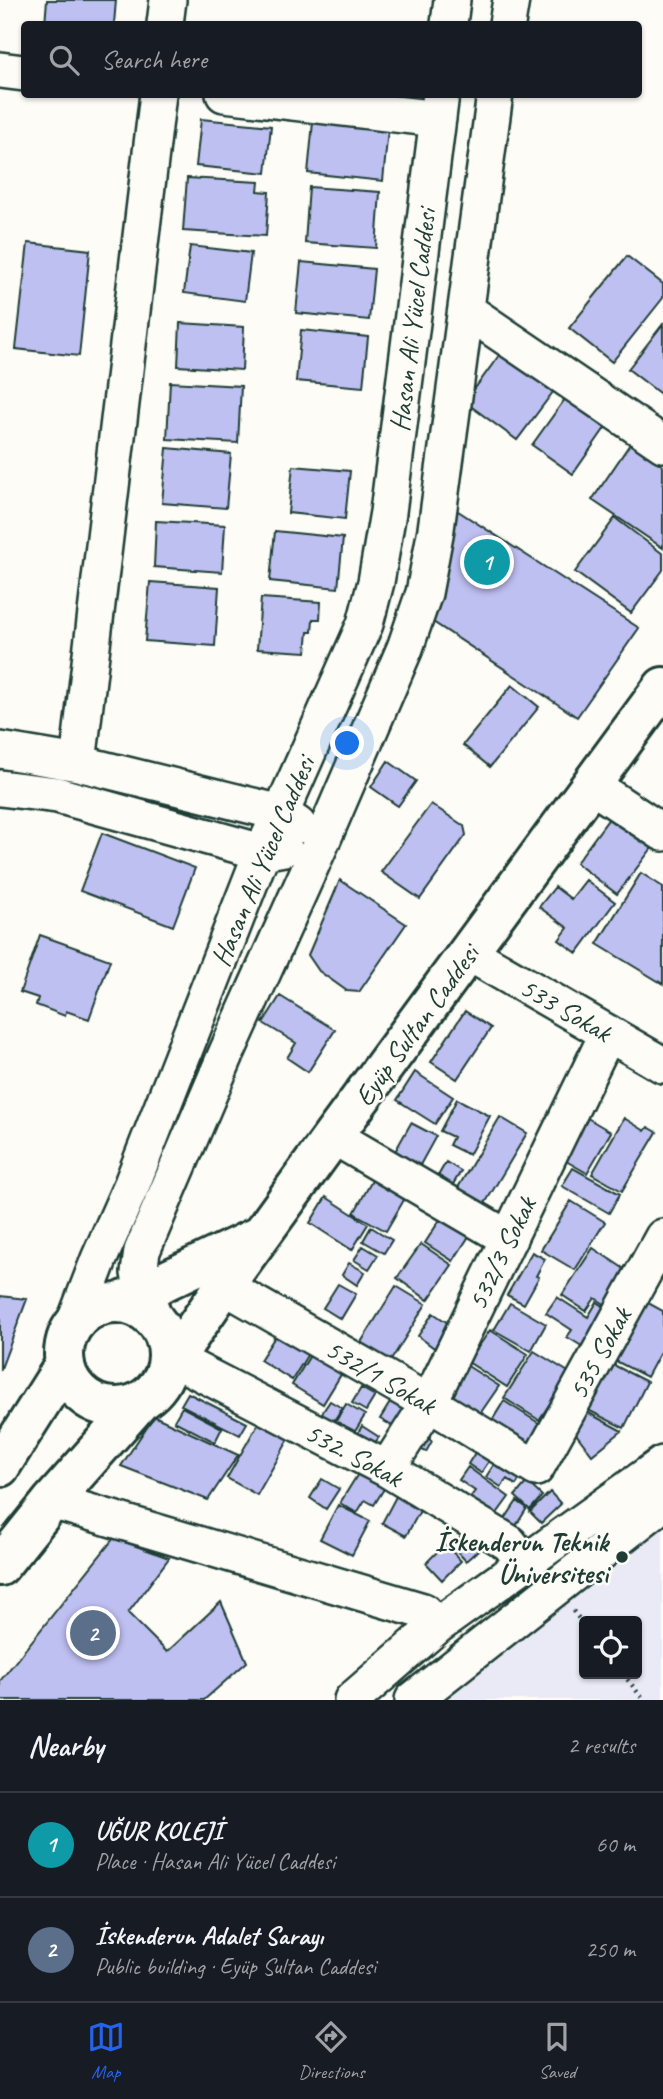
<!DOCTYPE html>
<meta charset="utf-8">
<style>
body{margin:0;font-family:Caveat,sans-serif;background:#242831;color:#f1f3f6}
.controls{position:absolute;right:21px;bottom:21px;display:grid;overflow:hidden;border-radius:7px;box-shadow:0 2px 5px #0004}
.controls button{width:63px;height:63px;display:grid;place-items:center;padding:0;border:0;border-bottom:2px solid #363941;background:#171b24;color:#f1f3f6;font:35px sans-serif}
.you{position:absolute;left:348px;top:744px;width:24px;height:24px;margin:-18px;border:5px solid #fff;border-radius:50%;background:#1a73e8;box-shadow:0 0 0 10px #1a73e833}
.badge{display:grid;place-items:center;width:46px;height:46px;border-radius:50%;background:#2563eb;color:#fff;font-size:23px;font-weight:700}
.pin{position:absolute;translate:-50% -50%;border:4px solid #fff;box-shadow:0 2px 7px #0006}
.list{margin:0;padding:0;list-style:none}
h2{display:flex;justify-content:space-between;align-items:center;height:91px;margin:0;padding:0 28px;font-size:30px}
h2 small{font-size:23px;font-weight:400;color:#9ea1a6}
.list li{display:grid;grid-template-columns:46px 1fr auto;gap:21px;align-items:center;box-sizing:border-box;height:105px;padding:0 28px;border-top:2px solid #363941}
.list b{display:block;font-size:26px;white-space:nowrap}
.list p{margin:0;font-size:23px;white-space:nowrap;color:#9ea1a6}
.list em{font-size:23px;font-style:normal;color:#9ea1a6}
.icon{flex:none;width:38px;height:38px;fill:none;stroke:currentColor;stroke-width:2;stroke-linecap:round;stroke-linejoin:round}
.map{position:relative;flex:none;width:663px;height:1700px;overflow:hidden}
.search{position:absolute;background:#171b24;box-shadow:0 2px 5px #0004;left:21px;right:21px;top:21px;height:77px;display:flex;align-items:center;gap:18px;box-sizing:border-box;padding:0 24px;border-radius:7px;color:#9ea1a6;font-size:26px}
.sheet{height:301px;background:#171b24}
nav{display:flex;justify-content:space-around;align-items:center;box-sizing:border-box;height:98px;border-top:2px solid #363941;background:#171b24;font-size:19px;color:#9ea1a6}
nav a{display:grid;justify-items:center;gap:4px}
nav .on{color:#2563eb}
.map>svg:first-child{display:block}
.built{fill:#eaeaf6;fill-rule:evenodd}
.building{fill:#bfc0f2;stroke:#1f3d34;stroke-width:2}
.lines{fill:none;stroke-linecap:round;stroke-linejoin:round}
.minor-casing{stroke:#1f3d34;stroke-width:40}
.major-casing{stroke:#1f3d34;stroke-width:44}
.path{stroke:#1f3d34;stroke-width:4.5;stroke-dasharray:2 5;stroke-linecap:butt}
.minor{stroke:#fdfcf7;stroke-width:35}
.major{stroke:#fdfcf7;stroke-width:38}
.poi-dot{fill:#1f3d34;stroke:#fdfcf7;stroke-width:2.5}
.labels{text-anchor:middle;stroke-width:5;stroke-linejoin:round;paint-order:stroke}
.street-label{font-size:28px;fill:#1f3d34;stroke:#fdfcf7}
.poi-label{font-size:28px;font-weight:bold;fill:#1f3d34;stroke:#fdfcf7;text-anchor:end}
</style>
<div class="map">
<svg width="663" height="1700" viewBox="0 0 663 1700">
<rect width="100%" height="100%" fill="#fdfcf7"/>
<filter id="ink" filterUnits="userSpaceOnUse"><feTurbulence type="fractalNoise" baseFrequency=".0143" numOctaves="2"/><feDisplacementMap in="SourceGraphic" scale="14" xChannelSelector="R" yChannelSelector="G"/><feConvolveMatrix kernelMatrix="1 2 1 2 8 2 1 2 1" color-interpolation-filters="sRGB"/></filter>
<g filter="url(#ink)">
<path class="built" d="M 663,1492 L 663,1700 L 401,1700 ZM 584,1621 L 637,1621 L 637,1674 L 584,1674 Z"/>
<path class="building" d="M 47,0 L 116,0 L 114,24 L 45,24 Z
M 201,119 L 271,126 L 266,173 L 196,166 Z
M 313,122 L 388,129 L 383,181 L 308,173 Z
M 187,178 L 259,182 L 258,191 L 269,192 L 266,236 L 183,231 Z
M 309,187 L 380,192 L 376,248 L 305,243 Z
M 28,243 L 90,250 L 79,356 L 16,349 Z
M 190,246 L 251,253 L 245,301 L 184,293 Z
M 627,256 L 663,284 L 663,298 L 612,362 L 569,328 Z
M 301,262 L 374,269 L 369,320 L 296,313 Z
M 180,323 L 244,327 L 242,370 L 178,366 Z
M 663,324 L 663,396 L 628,369 Z
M 301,330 L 368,337 L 363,387 L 296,381 Z
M 503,350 L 556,388 L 517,440 L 465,402 Z
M 170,382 L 241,386 L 238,443 L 167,439 Z
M 565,399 L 605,428 L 573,474 L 532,445 Z
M 630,444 L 663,466 L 663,548 L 592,500 Z
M 167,448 L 231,454 L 226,508 L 162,503 Z
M 293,466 L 350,471 L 345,519 L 288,513 Z
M 455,509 L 639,628 L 577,717 L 421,614 Z
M 615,518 L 663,554 L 663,570 L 631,613 L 575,572 Z
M 156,521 L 225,525 L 222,572 L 154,567 Z
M 275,531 L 343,538 L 338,588 L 270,581 Z
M 150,582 L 219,587 L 215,646 L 145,641 Z
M 261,598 L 321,602 L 320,619 L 313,619 L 312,632 L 308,632 L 306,652 L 257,649 Z
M 512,685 L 539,707 L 490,767 L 463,745 Z
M 388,761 L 416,781 L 398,806 L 371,787 Z
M 431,804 L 464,826 L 466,835 L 420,899 L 381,872 Z
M 613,813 L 655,844 L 617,894 L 576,863 Z
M 102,833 L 195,868 L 173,926 L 80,891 Z
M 641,873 L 663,887 L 663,984 L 597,944 Z
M 340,880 L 406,924 L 359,992 L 347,991 L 319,971 L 308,955 Z
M 586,880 L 615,902 L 577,953 L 559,940 L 568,928 L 539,907 L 555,887 L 571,899 Z
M 40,935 L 110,960 L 89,1019 L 66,1011 L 65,1016 L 36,1005 L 38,998 L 20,992 Z
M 280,996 L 335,1030 L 308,1072 L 287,1058 L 296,1043 L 263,1023 Z
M 465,1011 L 491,1028 L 457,1079 L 431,1062 Z
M 415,1072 L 453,1097 L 435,1124 L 397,1100 Z
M 457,1099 L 490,1116 L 469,1155 L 449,1145 L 453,1137 L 440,1131 Z
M 584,1116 L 611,1132 L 587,1173 L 559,1157 Z
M 500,1117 L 527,1133 L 480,1212 L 453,1196 Z
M 624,1118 L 645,1131 L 648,1127 L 657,1132 L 622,1191 L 592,1174 Z
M 411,1123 L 436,1136 L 414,1176 L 389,1162 Z
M 446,1162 L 461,1171 L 449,1191 L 444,1189 L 448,1183 L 438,1176 Z
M 573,1168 L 620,1194 L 609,1213 L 562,1186 Z
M 375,1175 L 408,1193 L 386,1231 L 354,1213 Z
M 326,1197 L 368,1224 L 352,1250 L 310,1223 Z
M 571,1201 L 605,1222 L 575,1270 L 541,1250 Z
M 445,1212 L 473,1230 L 453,1261 L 425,1243 Z
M 371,1227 L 392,1240 L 384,1253 L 363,1241 Z
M 421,1244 L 452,1265 L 428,1300 L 397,1278 Z
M 363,1246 L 378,1255 L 369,1269 L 354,1260 Z
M 593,1248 L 629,1272 L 606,1305 L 595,1298 L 586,1311 L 562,1295 Z
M 532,1252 L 545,1259 L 536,1276 L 539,1277 L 524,1304 L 507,1295 Z
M 349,1263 L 365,1272 L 357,1285 L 342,1275 Z
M 338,1284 L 356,1294 L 341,1319 L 323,1308 Z
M 396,1286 L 426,1304 L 390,1362 L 360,1344 Z
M 0,1296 L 27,1299 L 0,1371 Z
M 557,1297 L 588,1317 L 597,1302 L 610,1310 L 585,1348 L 567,1337 L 572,1330 L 546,1313 Z
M 639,1298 L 663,1311 L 663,1347 L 647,1377 L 608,1357 Z
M 510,1303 L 546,1324 L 531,1351 L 494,1330 Z
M 433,1313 L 457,1329 L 441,1353 L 418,1336 Z
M 280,1329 L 311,1349 L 292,1380 L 260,1360 Z
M 490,1330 L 528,1354 L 507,1387 L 468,1362 Z
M 314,1349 L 345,1368 L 323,1404 L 292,1385 Z
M 534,1351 L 570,1373 L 539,1420 L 504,1398 Z
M 606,1361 L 647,1382 L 624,1428 L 582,1407 Z
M 466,1365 L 499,1386 L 475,1421 L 443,1400 Z
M 361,1388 L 375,1396 L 366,1411 L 352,1403 Z
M 188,1393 L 247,1423 L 240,1435 L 181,1405 Z
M 394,1396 L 410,1405 L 396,1428 L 380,1419 Z
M 330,1401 L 342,1408 L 330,1427 L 318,1419 Z
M 504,1401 L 545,1427 L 529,1453 L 488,1427 Z
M 346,1404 L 365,1415 L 351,1438 L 333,1426 Z
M 182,1407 L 222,1428 L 215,1442 L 174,1421 Z
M 583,1410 L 622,1431 L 592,1455 L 567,1422 Z
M 154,1416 L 238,1455 L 208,1500 L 121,1466 Z
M 259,1422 L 289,1439 L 257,1495 L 227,1478 Z
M 362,1426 L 379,1437 L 370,1450 L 354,1440 Z
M 416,1432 L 432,1441 L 426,1452 L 410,1444 Z
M 481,1443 L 495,1452 L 481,1473 L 468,1464 Z
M 500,1455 L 525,1471 L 516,1485 L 507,1479 L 501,1487 L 486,1477 Z
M 364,1464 L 390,1479 L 374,1505 L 365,1500 L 357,1513 L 340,1503 Z
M 468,1467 L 509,1497 L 490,1523 L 465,1504 L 475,1491 L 459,1480 Z
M 322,1479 L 339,1489 L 326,1509 L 310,1498 Z
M 527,1482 L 542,1496 L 530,1510 L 515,1496 Z
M 401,1487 L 426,1500 L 406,1536 L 382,1523 Z
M 550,1492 L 561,1504 L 541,1523 L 530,1512 Z
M 517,1501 L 527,1508 L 512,1532 L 501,1525 Z
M 338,1505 L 370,1521 L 352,1555 L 320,1539 Z
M 477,1531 L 487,1542 L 466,1561 L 452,1546 L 462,1536 L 467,1541 Z
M 114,1538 L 169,1558 L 128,1613 L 167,1652 L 221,1602 L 247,1662 L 204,1700 L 0,1700 L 0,1681 Z
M 445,1544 L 461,1561 L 442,1580 L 426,1563 Z"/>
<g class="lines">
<g class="minor-casing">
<path id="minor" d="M 165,24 L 168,0
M 449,24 L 452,0
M 507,24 L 511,0
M 0,70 L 24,73
M 224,94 L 438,119
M 466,310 L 663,444
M 0,750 L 78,763 L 281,813 L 298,825
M 78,763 L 158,94
M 591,785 L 663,833
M 0,788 L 57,795 L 262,852 L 284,848
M 469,953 L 663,1065
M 333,1136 L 509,1239
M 224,1286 L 429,1403 L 536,1468 L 663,1237
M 157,1323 L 144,1292 L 139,1273 L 142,1251 L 227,1052 L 322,841 L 405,648 L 424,593 L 436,529 L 495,94
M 74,1324 L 99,1259 L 132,1184 L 262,852 L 281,813 L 365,624 L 376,582 L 388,512 L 441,94
M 174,1359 L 387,1469 L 509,1543 L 524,1562
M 387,1469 L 429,1403 L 608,1033
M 52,1501 L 423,1611 L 437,1626
M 352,1700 L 437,1626 L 663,1464
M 413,1700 L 663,1503"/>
</g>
<g class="major-casing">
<path id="major" d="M64 1355a52 52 0 1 1 104 0a52 52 0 1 1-104 0Z
M 119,1303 L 257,1237
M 169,1362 L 174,1359 L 224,1286 L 333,1136 L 663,687
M 0,1467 L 65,1364
M 0,1566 L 52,1501 L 139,1403"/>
</g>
<path class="path" d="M 573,1611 L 584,1625
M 623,1674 L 644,1700"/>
<use href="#minor" class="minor"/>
<use href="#major" class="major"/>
</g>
</g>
<circle class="poi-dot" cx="622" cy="1557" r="7"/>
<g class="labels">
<g class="street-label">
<text transform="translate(412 320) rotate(-83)" y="10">Hasan Ali Yücel Caddesi</text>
<text transform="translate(262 861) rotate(-67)" y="10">Hasan Ali Yücel Caddesi</text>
<text transform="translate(566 1009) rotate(30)" y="10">533 Sokak</text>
<text transform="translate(416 1025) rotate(-54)" y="10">Eyüp Sultan Caddesi</text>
<text transform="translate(501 1253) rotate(-64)" y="10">532/3 Sokak</text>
<text transform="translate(599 1353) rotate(-61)" y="10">535 Sokak</text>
<text transform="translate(381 1376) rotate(30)" y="10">532/1 Sokak</text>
<text transform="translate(354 1454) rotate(28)" y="10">532. Sokak</text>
</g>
<g class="poi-label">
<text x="608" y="1551">İskenderun Teknik<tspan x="608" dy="32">Üniversitesi</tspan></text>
</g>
</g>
</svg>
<div class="controls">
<button><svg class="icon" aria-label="locate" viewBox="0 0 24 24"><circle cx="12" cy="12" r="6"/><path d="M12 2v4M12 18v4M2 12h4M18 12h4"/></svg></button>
</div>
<div class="you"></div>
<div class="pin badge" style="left:487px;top:562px;background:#0f9aa8">1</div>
<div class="pin badge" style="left:93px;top:1633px;background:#5c6f8a">2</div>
<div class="search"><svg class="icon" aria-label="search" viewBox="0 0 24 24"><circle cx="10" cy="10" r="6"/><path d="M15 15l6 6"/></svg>Search here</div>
</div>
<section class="sheet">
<h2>Nearby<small>2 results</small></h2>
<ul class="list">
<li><span class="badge" style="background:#0f9aa8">1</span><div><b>UĞUR KOLEJİ</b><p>Place · Hasan Ali Yücel Caddesi</p></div><em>60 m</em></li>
<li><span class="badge" style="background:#5c6f8a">2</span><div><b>İskenderun Adalet Sarayı</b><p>Public building · Eyüp Sultan Caddesi</p></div><em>250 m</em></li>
</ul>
</section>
<nav>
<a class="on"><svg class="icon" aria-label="map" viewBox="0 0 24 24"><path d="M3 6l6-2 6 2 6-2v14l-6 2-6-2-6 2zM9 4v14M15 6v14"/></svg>Map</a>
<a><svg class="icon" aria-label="directions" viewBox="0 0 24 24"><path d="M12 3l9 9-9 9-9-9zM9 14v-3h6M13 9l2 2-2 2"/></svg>Directions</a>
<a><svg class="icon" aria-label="saved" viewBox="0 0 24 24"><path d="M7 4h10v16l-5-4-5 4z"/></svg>Saved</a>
</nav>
